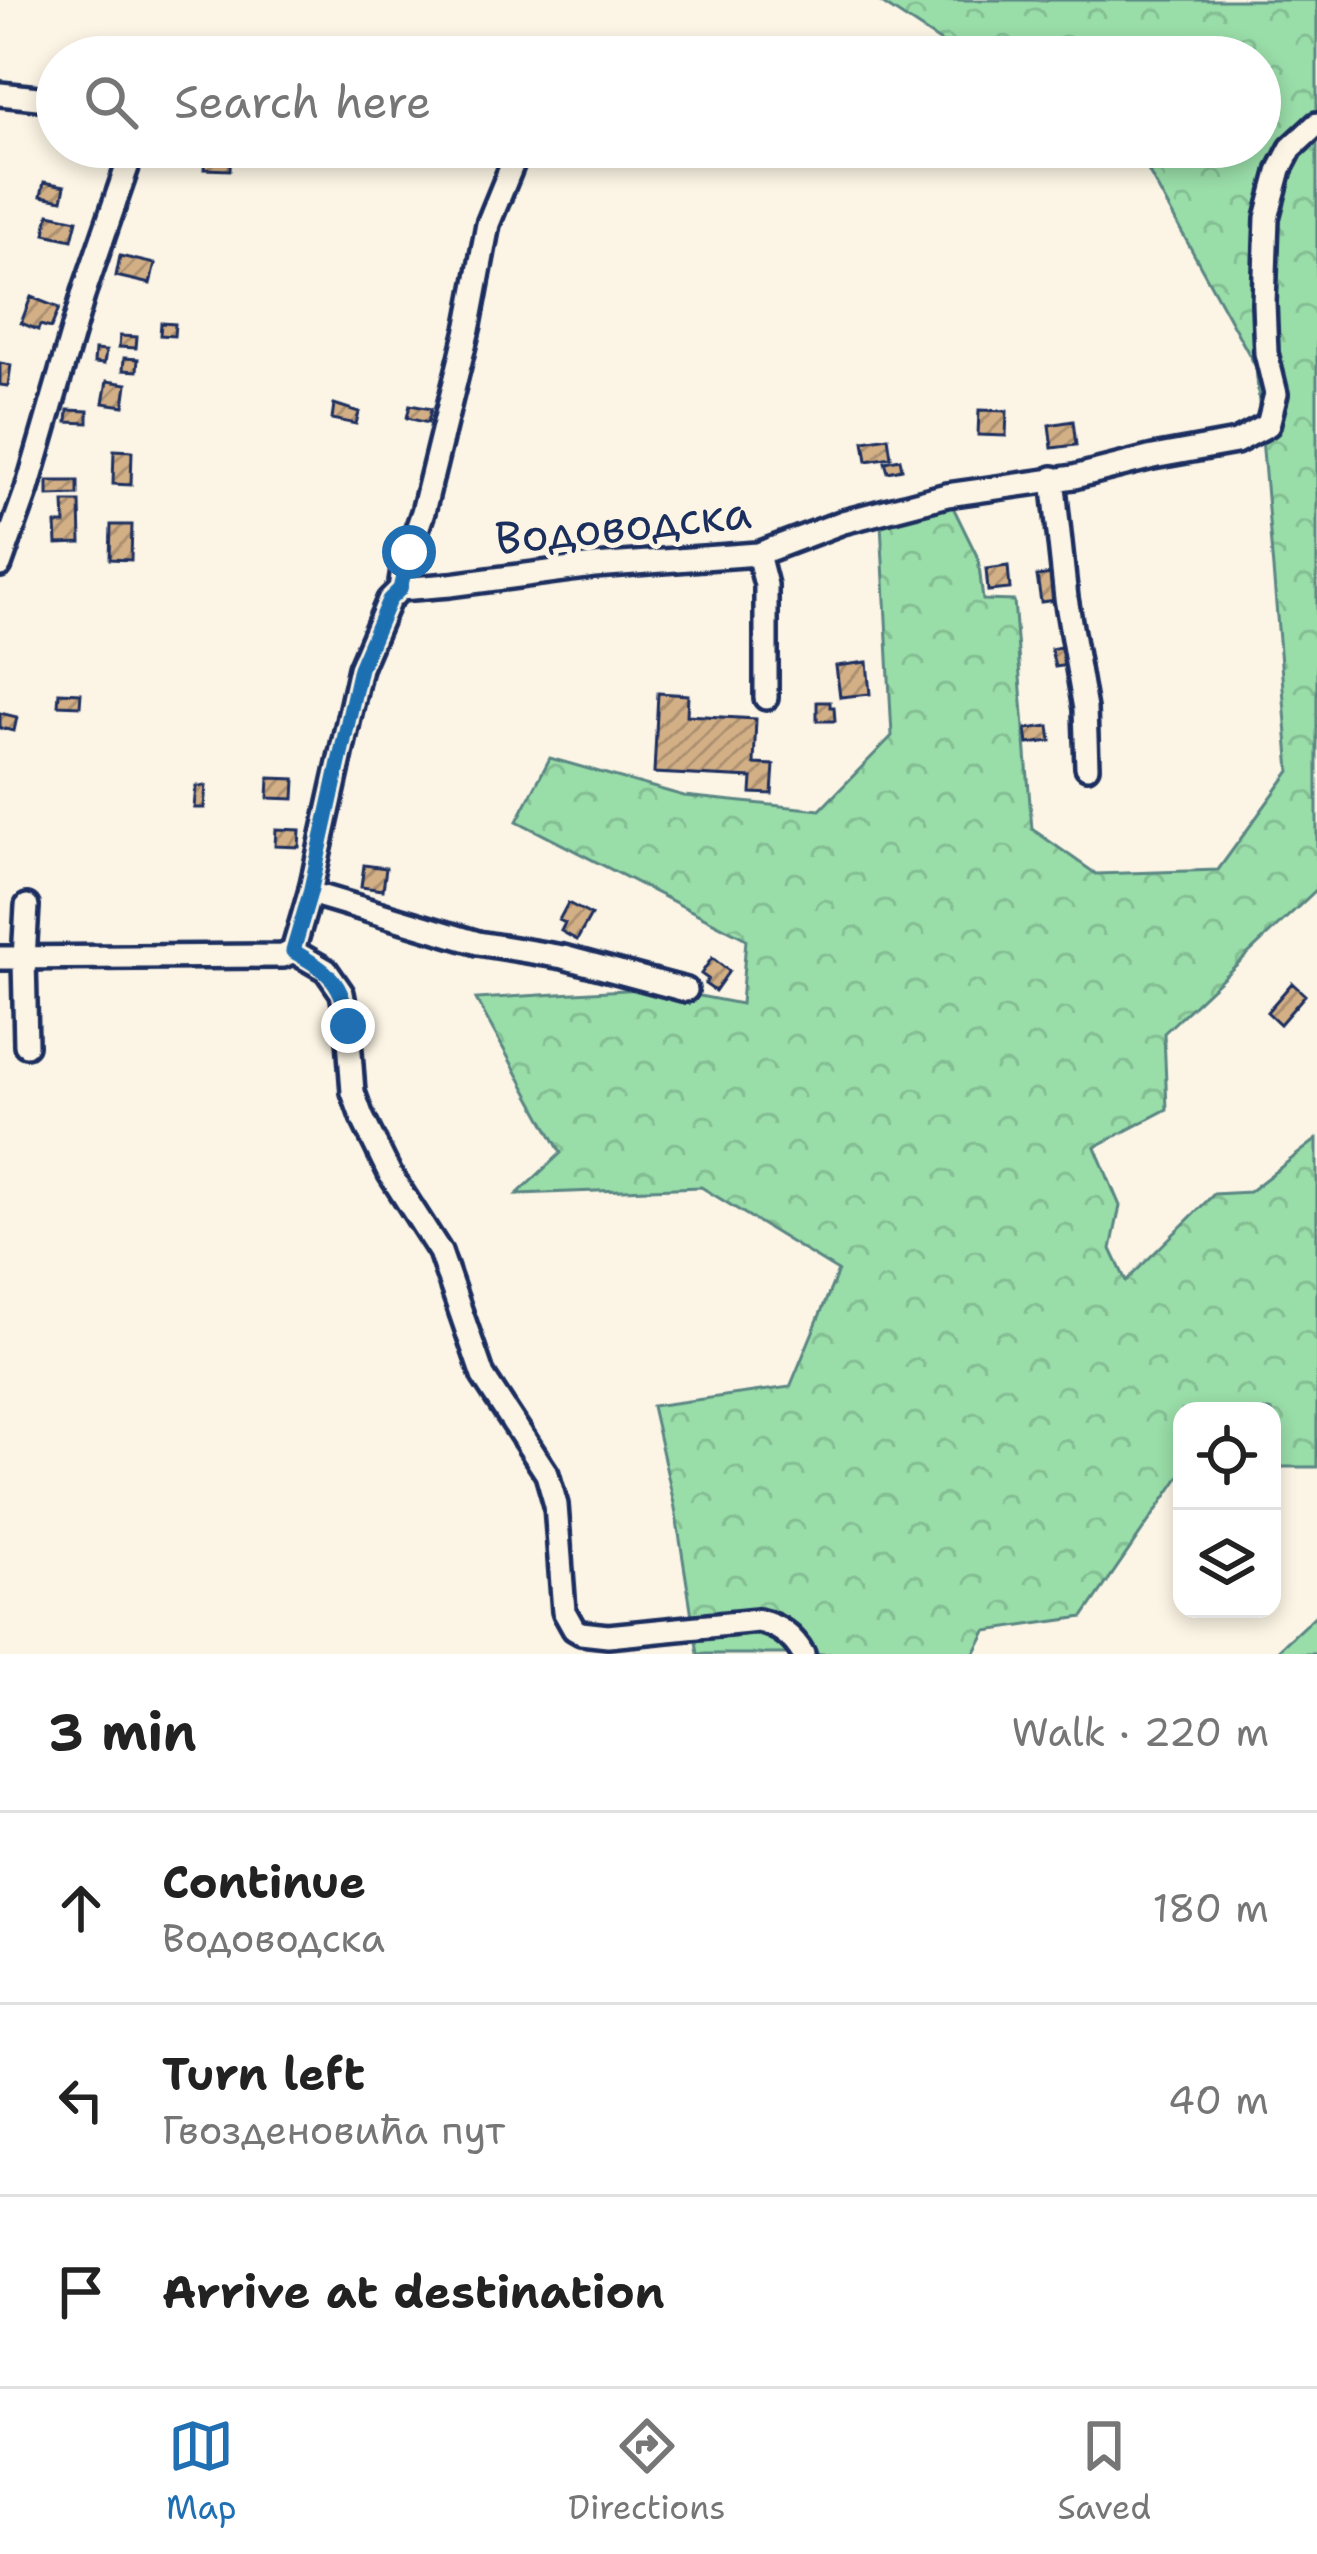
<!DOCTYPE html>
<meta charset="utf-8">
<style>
body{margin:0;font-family:"Shantell Sans",sans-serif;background:#f2f2f2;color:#222}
.controls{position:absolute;right:36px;bottom:36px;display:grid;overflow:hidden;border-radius:24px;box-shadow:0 6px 18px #0003}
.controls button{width:108px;height:108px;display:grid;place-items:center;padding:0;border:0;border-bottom:3px solid #e0e0e0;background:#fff;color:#222;font:60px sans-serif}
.stop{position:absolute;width:36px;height:36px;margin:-27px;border:9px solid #1f6fb2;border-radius:50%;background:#fff}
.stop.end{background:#1f6fb2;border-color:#fff;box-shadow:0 3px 12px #0008}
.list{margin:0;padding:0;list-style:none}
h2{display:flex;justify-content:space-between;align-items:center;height:156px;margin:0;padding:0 48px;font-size:51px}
h2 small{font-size:39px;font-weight:400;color:#767676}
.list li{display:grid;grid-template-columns:78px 1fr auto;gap:36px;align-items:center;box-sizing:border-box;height:192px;padding:0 48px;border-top:3px solid #e0e0e0}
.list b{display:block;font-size:45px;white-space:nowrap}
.list p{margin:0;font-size:39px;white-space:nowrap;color:#767676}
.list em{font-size:39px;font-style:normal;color:#767676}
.icon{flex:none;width:66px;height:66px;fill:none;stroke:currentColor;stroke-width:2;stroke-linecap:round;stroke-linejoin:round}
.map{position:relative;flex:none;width:1317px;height:1654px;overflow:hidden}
.search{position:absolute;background:#fff;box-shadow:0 6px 18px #0003;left:36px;right:36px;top:36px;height:132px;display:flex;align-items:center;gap:30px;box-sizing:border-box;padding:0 42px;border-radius:66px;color:#767676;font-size:45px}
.sheet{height:732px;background:#fff}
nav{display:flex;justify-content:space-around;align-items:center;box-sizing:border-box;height:168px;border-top:3px solid #e0e0e0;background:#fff;font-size:33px;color:#767676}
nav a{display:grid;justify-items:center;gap:6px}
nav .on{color:#1f6fb2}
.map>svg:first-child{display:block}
.forest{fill:url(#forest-crowns);stroke:#5a8683;stroke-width:3}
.building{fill:url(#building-hatch);stroke:#1b2f5e;stroke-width:3}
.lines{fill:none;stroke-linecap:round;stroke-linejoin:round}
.minor-casing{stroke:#1b2f5e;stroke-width:30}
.minor{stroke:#fcf5e5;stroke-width:21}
.route{stroke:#1f6fb2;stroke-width:15}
.labels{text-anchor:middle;stroke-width:10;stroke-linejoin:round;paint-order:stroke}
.street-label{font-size:45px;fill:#1b2f5e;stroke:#fcf5e5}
</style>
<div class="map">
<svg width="1317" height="1654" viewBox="0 0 1317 1654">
<defs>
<pattern id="forest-crowns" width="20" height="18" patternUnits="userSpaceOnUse" patternTransform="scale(3)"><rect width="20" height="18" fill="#99dda8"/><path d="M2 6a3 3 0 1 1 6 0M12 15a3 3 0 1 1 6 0" fill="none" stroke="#83be93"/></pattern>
<pattern id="building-hatch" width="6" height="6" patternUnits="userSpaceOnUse" patternTransform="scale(3)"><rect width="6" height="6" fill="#d3af85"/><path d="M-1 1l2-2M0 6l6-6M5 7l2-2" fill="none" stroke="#aa8f70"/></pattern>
</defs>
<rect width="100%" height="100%" fill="#fcf5e5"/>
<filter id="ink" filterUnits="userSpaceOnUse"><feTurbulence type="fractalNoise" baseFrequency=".00833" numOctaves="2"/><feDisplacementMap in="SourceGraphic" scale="24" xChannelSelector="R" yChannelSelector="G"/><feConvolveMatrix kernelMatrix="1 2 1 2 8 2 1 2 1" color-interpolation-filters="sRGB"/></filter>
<g filter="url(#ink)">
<path class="forest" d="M 877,0 L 1317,0 L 1317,889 L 1164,1033 L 1167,1109 L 1095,1147 L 1120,1206 L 1111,1249 L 1126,1281 L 1214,1194 L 1249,1192 L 1317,1139 L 1317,1467 L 1272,1467 L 1272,1411 L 1182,1411 L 1182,1473 L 1083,1617 L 986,1631 L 974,1654 L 698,1654 L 675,1508 L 652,1406 L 790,1387 L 838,1271 L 701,1187 L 517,1194 L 561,1153 L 476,999 L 658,988 L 741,1004 L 746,939 L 517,821 L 550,758 L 684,796 L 820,810 L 892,736 L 881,523 L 952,505 L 978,558 L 983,600 L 1014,601 L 1032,829 L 1096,874 L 1218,870 L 1290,771 L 1256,367 L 1135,147 L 1260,147 L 1260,57 L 964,57 Z
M 1317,1614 L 1317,1654 L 1274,1654 Z"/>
<path class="building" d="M 168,147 L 201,147 L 200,162 L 167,159 Z
M 210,147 L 231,147 L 230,170 L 204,169 L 205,160 L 209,158 Z
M 44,182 L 65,186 L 62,200 L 41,196 Z
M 49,214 L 77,220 L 72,240 L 45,234 Z
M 120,256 L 155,264 L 150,284 L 116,276 Z
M 31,297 L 59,308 L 51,328 L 40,325 L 38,330 L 21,323 Z
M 161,323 L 175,324 L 174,336 L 160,335 Z
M 120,336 L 137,337 L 136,348 L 119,347 Z
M 95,350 L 106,351 L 104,364 L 94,363 Z
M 124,358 L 138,359 L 137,371 L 123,370 Z
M 0,363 L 11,365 L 8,386 L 0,385 Z
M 107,381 L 127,384 L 124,406 L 103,403 Z
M 334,404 L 359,412 L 356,424 L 332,419 Z
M 410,405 L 431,409 L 428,423 L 407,418 Z
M 68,410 L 88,411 L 88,423 L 67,422 Z
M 979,410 L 1007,411 L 1006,436 L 978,435 Z
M 1073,421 L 1076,445 L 1052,448 L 1049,425 Z
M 888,437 L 891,457 L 867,461 L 864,441 Z
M 114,450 L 132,451 L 131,485 L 113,484 Z
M 900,459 L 902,469 L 888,472 L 885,462 Z
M 48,481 L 78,481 L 78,495 L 48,496 Z
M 64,502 L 80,502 L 81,543 L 57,544 L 56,524 L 65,524 Z
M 111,525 L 132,525 L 131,560 L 110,559 Z
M 1008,566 L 1010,589 L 988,591 L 986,569 Z
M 1052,574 L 1056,600 L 1041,602 L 1037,576 Z
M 1065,646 L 1068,665 L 1055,667 L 1051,649 Z
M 867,662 L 870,694 L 840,697 L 836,666 Z
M 59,692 L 81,693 L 80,706 L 58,705 Z
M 658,693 L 688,695 L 687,715 L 756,719 L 754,764 L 774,765 L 772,794 L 751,793 L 752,778 L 654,773 Z
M 817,702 L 830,702 L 830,707 L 834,707 L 835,721 L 817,721 Z
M 0,713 L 17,717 L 14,731 L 0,728 Z
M 1049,726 L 1051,741 L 1028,744 L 1026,729 Z
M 269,778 L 295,779 L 294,799 L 268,798 Z
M 196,786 L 206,786 L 204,808 L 194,808 Z
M 276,829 L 300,830 L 299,847 L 275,846 Z
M 364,865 L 386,868 L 383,890 L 361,887 Z
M 568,903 L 591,915 L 577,940 L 561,931 L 565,923 L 559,920 Z
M 712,958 L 729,971 L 715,991 L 705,984 L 708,979 L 701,974 Z
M 1292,983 L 1305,995 L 1280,1024 L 1267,1012 Z"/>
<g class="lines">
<g class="minor-casing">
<path id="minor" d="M 0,94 L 57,100
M 1053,478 L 1066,598 L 1085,709 L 1087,767
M 758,554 L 766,585 L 766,698
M 0,565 L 27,489 L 85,289 L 127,167
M 400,589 L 403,570 L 423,512 L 469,325 L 488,224 L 517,153 L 515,147
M 310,893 L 478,943 L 563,957 L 686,990
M 293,951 L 326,970 L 342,993 L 348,1026 L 353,1092 L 362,1117 L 390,1174 L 440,1252 L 483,1376 L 547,1474 L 556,1505 L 564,1611 L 574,1629 L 581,1633 L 608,1636 L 758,1621 C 777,1625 793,1636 803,1654
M 0,958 L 283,956 L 293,951 L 310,893 L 360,668 L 389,600 L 400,589 L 450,585 L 594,566 L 758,554 L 843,522 L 947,495 L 1074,477 L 1153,457 L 1236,442 L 1268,425 L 1276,394 L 1266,353 L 1264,303 L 1267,218 L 1280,169 L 1291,148 L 1317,124
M 26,1045 L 24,959 L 27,906"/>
</g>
<use href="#minor" class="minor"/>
</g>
</g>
<g class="lines" filter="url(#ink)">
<path class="route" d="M 348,1026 C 344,982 329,972 293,951 L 310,893 L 360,668 L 389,600 L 400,589 L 409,552"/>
</g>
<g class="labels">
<g class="street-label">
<text transform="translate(623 525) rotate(-6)" y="16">Водоводска</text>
</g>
</g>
</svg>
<div class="controls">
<button><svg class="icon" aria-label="locate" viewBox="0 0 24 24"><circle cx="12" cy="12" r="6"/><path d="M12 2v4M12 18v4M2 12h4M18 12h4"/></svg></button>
<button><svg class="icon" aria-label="layers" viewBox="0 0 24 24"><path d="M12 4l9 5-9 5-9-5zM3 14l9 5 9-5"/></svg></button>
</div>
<div class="stop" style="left:409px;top:552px"></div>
<div class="stop end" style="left:348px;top:1026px"></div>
<div class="search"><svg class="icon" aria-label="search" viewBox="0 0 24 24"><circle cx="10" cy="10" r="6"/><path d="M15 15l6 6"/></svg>Search here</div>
</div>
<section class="sheet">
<h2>3 min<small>Walk · 220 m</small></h2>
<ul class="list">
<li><svg class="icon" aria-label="ahead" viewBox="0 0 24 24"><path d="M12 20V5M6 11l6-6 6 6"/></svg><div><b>Continue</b><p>Водоводска</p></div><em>180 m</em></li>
<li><svg class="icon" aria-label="left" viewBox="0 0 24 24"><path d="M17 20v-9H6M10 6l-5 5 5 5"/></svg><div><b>Turn left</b><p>Гвозденовића пут</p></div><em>40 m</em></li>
<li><svg class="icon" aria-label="arrive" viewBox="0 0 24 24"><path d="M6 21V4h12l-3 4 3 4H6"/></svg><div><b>Arrive at destination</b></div></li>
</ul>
</section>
<nav>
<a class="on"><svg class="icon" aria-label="map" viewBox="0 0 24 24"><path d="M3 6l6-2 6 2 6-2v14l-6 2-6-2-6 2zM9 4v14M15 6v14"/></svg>Map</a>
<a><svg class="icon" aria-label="directions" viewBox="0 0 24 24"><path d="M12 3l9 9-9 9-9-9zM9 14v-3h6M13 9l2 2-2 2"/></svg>Directions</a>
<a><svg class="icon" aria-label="saved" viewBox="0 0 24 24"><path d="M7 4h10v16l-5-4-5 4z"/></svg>Saved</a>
</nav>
